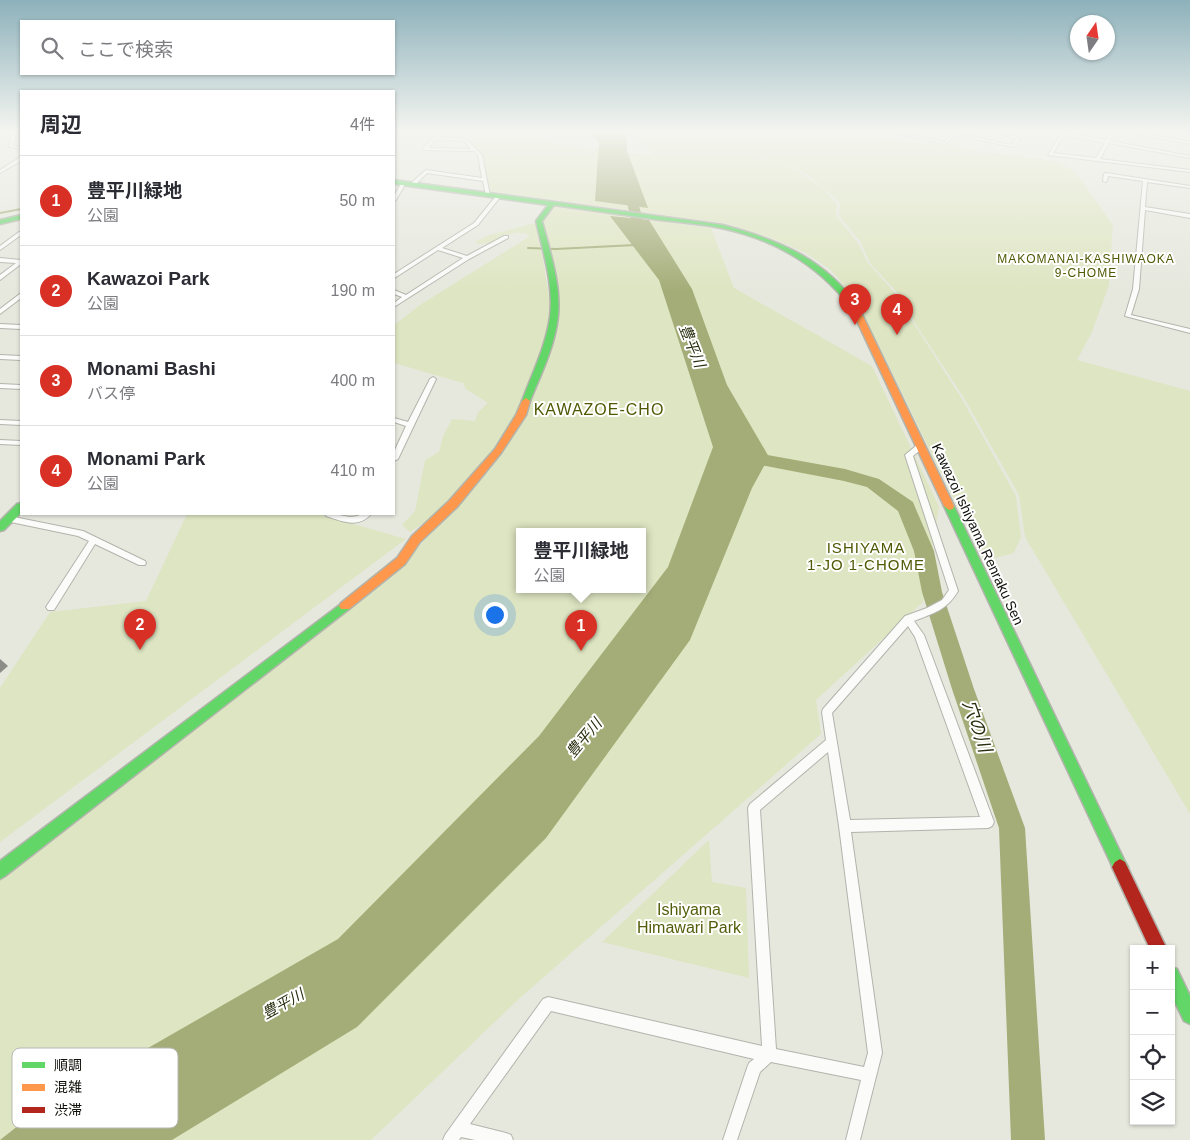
<!DOCTYPE html>
<html lang="ja">
<meta charset="utf-8">
<style>
body{margin:0;font-family:Helvetica,"Noto Sans JP",sans-serif;background:#f7f7f7;color:#2b2b33}
.controls{position:absolute;right:15px;bottom:15px;display:grid;overflow:hidden;border-radius:0px;box-shadow:0 1px 4px #0004}
.controls button{width:45px;height:45px;display:grid;place-items:center;padding:0;border:0;border-bottom:1px solid #e1e1e2;background:#fff;color:#2b2b33;font:25px sans-serif}
.compass{position:absolute;left:1070px;top:15px;width:45px;height:45px;border-radius:50%;background:#fff;box-shadow:0 1px 4px #0004;rotate:13deg}
.you{position:absolute;left:494px;top:614px;width:18px;height:18px;margin:-12px;border:4px solid #fff;border-radius:50%;background:#1a73e8;box-shadow:0 0 0 8px #1a73e833}
.badge{display:grid;place-items:center;width:32px;height:32px;border-radius:50%;background:#d93025;color:#fff;font-size:16px;font-weight:700}
.pin{position:absolute;translate:-50% -41px;filter:drop-shadow(0 1px 2px #0008)}
.pin::after{content:'';position:absolute;top:26px;width:18px;height:15px;background:inherit;clip-path:polygon(0 0,100% 0,50% 100%)}
.popup{position:absolute;left:516px;top:528px;width:130px;height:65px;box-sizing:border-box;display:grid;place-content:center;border-radius:0px;background:#fff;filter:drop-shadow(0 1px 4px #0005);font-size:16px;white-space:nowrap;color:#7c7c81}
.popup b{font-size:19px;color:#2b2b33}
.popup::after{content:'';position:absolute;left:50%;top:100%;margin-left:-10px;border:10px solid transparent;border-top-color:#fff}
.list{margin:0;padding:0;list-style:none}
h2{display:flex;justify-content:space-between;align-items:center;height:65px;margin:0;padding:0 20px;font-size:21px}
h2 small{font-size:16px;font-weight:400;color:#7c7c81}
.list li{display:grid;grid-template-columns:32px 1fr auto;gap:15px;align-items:center;box-sizing:border-box;height:90px;padding:0 20px;border-top:1px solid #e1e1e2}
.list b{display:block;font-size:19px;white-space:nowrap}
.list p{margin:0;font-size:16px;white-space:nowrap;color:#7c7c81}
.list em{font-size:16px;font-style:normal;color:#7c7c81}
.icon{flex:none;width:28px;height:28px;fill:none;stroke:currentColor;stroke-width:2;stroke-linecap:round;stroke-linejoin:round}
.map{position:relative;flex:none;width:1190px;height:1140px;overflow:hidden}
.search{position:absolute;background:#fff;box-shadow:0 1px 4px #0004;left:20px;top:20px;width:375px;height:55px;display:flex;align-items:center;gap:12px;box-sizing:border-box;padding:0 18px;border-radius:0px;color:#7c7c81;font-size:19px}
.panel{position:absolute;background:#fff;box-shadow:0 1px 4px #0004;left:20px;top:90px;width:375px;height:425px;border-radius:0px}
.map>svg:first-child{display:block}
.green{fill:#dee5c2;fill-rule:evenodd}
.water{fill:#a4ad78}
.lines{fill:none;stroke-linecap:round;stroke-linejoin:round}
.stream{stroke:#a4ad78;stroke-width:2}
.river{fill:#a4ad78;fill-rule:evenodd}
.street-casing{stroke:#b2b4ac;stroke-width:2}
.fast-casing{stroke:#b2b4ac;stroke-width:3}
.slow-casing{stroke:#b2b4ac;stroke-width:3}
.jam-casing{stroke:#b2b4ac;stroke-width:3}
.street{fill:#fbfcfa;fill-rule:evenodd}
.fast{fill:#63d668;fill-rule:evenodd}
.slow{fill:#ff974d;fill-rule:evenodd}
.jam{fill:#b3261e;fill-rule:evenodd}
.shaded-wall{fill:#8b8d86}
.labels{text-anchor:middle;stroke-width:4;stroke-linejoin:round;paint-order:stroke}
.far-neighbourhood-label{font-size:12px;letter-spacing:1px;fill:#505904;stroke:#fff}
.street-label{font-size:14px;fill:#0f1009;stroke:#fff}
.water-label{font-size:15px;font-style:italic;fill:#292e0f;stroke:#fff}
.neighbourhood-label{font-size:15px;letter-spacing:1px;fill:#505904;stroke:#fff}
.quarter-label{font-size:16px;letter-spacing:1px;fill:#505904;stroke:#fff}
.near-park-label{font-size:16px;fill:#545e0a;stroke:#fff}
.near-water-label{font-size:18px;font-style:italic;fill:#292e0f;stroke:#fff}
.key{fill:#fff;stroke:#b7b7b5;stroke-width:1}
.key-label{font-size:14px;fill:#0f1009}
</style>
<div class="map">
<svg width="1190" height="1140" viewBox="0 0 1190 1140">
<rect width="100%" height="100%" fill="#e6e8de"/>
<path class="green" d="M 441,131 L 530,131 L 556,145 L 655,156 L 647,145 L 627,131 L 828,131 L 930,144 L 932,142 L 948,145 L 953,141 L 965,143 L 950,147 L 1059,162 L 1076,173 L 1113,225 L 1109,285 L 1092,332 L 1077,360 L 1190,391 L 1190,814 L 1025,537 L 1019,495 L 964,398 L 915,323 L 904,300 L 870,263 L 860,241 L 839,216 L 840,203 C 816,179 792,160 756,159 L 780,162 L 789,166 L 823,188 L 837,204 L 836,216 L 858,243 L 868,263 L 902,301 L 914,324 L 962,399 L 1016,496 L 1021,537 L 1014,553 L 984,561 L 879,346 L 850,293 L 831,270 L 806,253 L 774,239 L 728,224 L 489,191 L 481,155 L 459,132 Z
M 553,206 L 711,228 L 734,288 L 872,366 L 939,507 L 923,602 L 816,700 L 821,734 L 521,997 L 371,1140 L 0,1140 L 0,878 L 399,568 L 495,463 L 522,418 L 556,324 L 541,222 ZM 520,532 L 642,532 L 642,590 L 520,590 Z
M 535,223 L 543,259 L 551,310 L 549,326 L 518,411 L 494,451 L 463,486 L 433,517 L 410,532 L 402,525 L 415,511 L 425,460 L 439,452 L 443,436 L 452,419 L 475,421 L 478,412 L 488,403 L 466,389 L 463,383 L 394,363 L 394,325 L 420,305 L 530,236 C 511,224 492,251 475,242 L 489,235 Z
M 187,514 L 318,514 L 406,539 L 0,842 L 0,688 L 50,612 L 146,601 Z
M 709,840 L 712,882 L 746,888 L 749,978 L 602,942 Z"/>
<path class="water" d="M 588,131 L 621,131 L 626,135 L 627,151 L 648,208 L 595,201 L 599,142 Z
M 610,216 L 649,220 L 692,289 L 727,385 L 769,457 L 752,488 L 690,640 L 546,838 L 357,1027 L 172,1140 L 0,1140 L 33,1114 L 338,939 L 539,736 L 668,567 L 713,447 L 659,280 Z"/>
<g class="lines">
<path class="stream" d="M 0,213 L 21,209
M 528,248 L 556,249 L 635,245"/>
<path class="river" d="M 626,176 L 631,179 L 644,223 L 657,242 L 655,245 L 647,245 L 632,223 L 621,179 Z
M 740,450 L 845,469 L 879,479 L 913,502 L 915,507 L 934,551 L 942,592 L 974,689 L 1025,828 L 1045,1140 L 1011,1140 L 999,828 L 952,689 L 922,592 L 914,551 L 898,511 L 867,487 L 844,481 L 734,460 L 731,456 L 734,452 Z"/>
<g class="street-casing">
<path id="street" d="M 12,131 L 16,131 L 13,146 L 21,147 L 21,149 L 9,147 Z
M 886,131 L 894,131 L 944,142 L 955,133 L 1012,145 L 1016,139 L 995,131 L 1001,131 L 1021,139 L 1013,147 L 956,135 L 945,144 Z
M 1047,131 L 1056,131 L 1106,140 L 1111,131 L 1115,131 L 1110,141 L 1190,156 L 1190,158 L 1109,143 L 1100,159 L 1190,170 L 1190,172 L 1048,155 L 1061,134 ZM 1064,135 L 1105,143 L 1096,158 L 1053,153 Z
M 1122,131 L 1131,131 L 1190,142 L 1190,144 Z
M 434,137 L 466,139 L 482,155 L 490,196 L 486,195 L 483,181 L 427,173 L 414,186 L 410,186 L 410,184 L 426,170 L 482,178 L 478,155 L 474,151 L 423,150 L 423,148 ZM 436,139 L 464,141 L 471,149 L 428,148 Z
M 19,158 L 21,158 L 21,161 L 0,173 L 0,170 Z
M 1106,173 L 1190,186 L 1190,188 L 1147,182 L 1145,207 L 1190,214 L 1190,218 L 1145,210 L 1139,289 L 1131,315 L 1190,329 L 1190,333 L 1125,316 L 1133,289 L 1143,181 L 1108,176 L 1107,181 L 1105,182 L 1103,181 L 1104,174 Z
M 402,182 L 406,183 L 396,200 L 394,201 L 394,196 Z
M 497,195 L 501,196 L 478,225 L 442,248 L 467,256 L 504,236 L 508,236 L 508,238 L 469,259 L 394,307 L 394,303 L 402,297 L 394,294 L 394,290 L 406,295 L 463,258 L 438,250 L 396,277 L 394,278 L 394,274 L 474,223 Z
M 19,232 L 21,232 L 21,235 L 0,250 L 0,246 Z
M 0,258 L 21,260 L 21,264 L 0,280 L 0,275 L 16,263 L 0,262 Z
M 21,293 L 21,298 L 0,314 L 0,309 Z
M 0,324 L 21,325 L 21,329 L 0,328 Z
M 0,355 L 21,356 L 21,360 L 0,359 Z
M 433,377 L 436,379 L 398,459 L 394,461 L 394,452 L 406,426 L 394,422 L 394,418 L 408,422 L 430,379 Z
M 0,384 L 21,385 L 21,389 L 0,388 Z
M 0,420 L 21,421 L 21,425 L 0,424 Z
M 0,440 L 21,441 L 21,445 L 0,444 Z
M 917,445 L 920,445 L 924,447 L 913,456 L 958,591 C 947,610 934,613 914,621 L 924,635 L 994,822 L 992,826 L 988,828 L 851,832 L 882,1053 L 860,1140 L 846,1140 L 861,1080 L 771,1062 L 760,1072 L 737,1140 L 723,1140 L 747,1068 L 749,1063 L 754,1059 L 551,1011 L 470,1124 L 506,1133 L 511,1135 L 513,1140 L 475,1140 L 461,1137 L 459,1140 L 443,1140 L 445,1135 L 543,999 L 548,997 L 762,1046 L 748,808 L 750,804 L 826,740 L 822,712 L 823,709 L 905,616 L 927,608 L 942,600 L 949,590 L 905,455 ZM 908,626 L 915,637 L 980,817 L 850,820 L 832,713 ZM 828,752 L 839,826 L 868,1053 L 864,1067 L 776,1049 L 760,810 Z
M 325,514 C 334,513 341,516 350,517 C 358,517 362,513 371,514 C 359,529 341,521 326,516 Z
M 9,516 L 83,531 L 145,561 L 146,563 L 145,565 L 139,565 L 95,544 L 54,610 L 48,610 L 46,607 L 48,604 L 89,541 L 78,536 L 6,521 L 5,519 Z"/>
</g>
<g class="fast-casing">
<path id="fast" d="M 394,180 L 723,225 C 779,240 823,258 858,306 L 851,308 C 819,265 773,239 721,228 C 701,224 680,222 660,220 C 625,215 589,210 554,205 L 542,221 C 550,252 561,284 558,316 C 555,346 541,374 530,401 L 526,404 L 523,403 L 522,401 C 532,374 546,346 550,317 C 554,285 543,252 536,221 L 548,205 L 394,184 Z
M 21,215 L 21,219 L 0,224 L 0,220 Z
M 949,502 L 954,506 L 1125,862 L 1128,867 L 1125,872 L 1120,875 L 1115,872 L 944,506 Z
M 21,503 L 21,513 L 4,530 L 0,531 L 0,521 L 17,504 Z
M 345,601 L 349,603 L 351,606 L 349,609 L 5,876 L 0,879 L 0,861 Z
M 1171,967 L 1177,969 L 1190,996 L 1190,1024 L 1184,1021 L 1171,994 Z"/>
</g>
<g class="slow-casing">
<path id="slow" d="M 851,304 L 858,306 L 954,506 L 953,509 L 949,510 L 944,506 L 850,306 Z
M 526,398 L 530,401 L 526,415 L 501,453 L 457,507 L 420,542 L 405,564 L 349,609 L 341,609 L 339,606 L 341,603 L 397,558 L 412,536 L 449,501 L 495,449 L 516,415 L 522,401 Z"/>
</g>
<g class="jam-casing">
<path id="jam" d="M 1120,859 L 1125,862 L 1167,949 L 1150,949 L 1112,867 L 1115,862 Z"/>
</g>
<use href="#street" class="street"/>
<use href="#fast" class="fast"/>
<use href="#slow" class="slow"/>
<use href="#jam" class="jam"/>
</g>
<path class="shaded-wall" d="M 0,659 L 8,666 L 0,673 Z"/>
<linearGradient id="sky" x2="0" y2="1"><stop stop-color="#8db1bb"/><stop offset="0.45" stop-color="#f4f5f0"/><stop offset="1" stop-color="#f4f5f0" stop-opacity="0"/></linearGradient>
<rect width="1190" height="291" fill="url(#sky)"/>
<g class="labels">
<g class="far-neighbourhood-label">
<text x="1086" y="263">MAKOMANAI-KASHIWAOKA<tspan x="1086" dy="14">9-CHOME</tspan></text>
</g>
<g class="street-label">
<text transform="translate(978 534) rotate(65)" y="5">Kawazoi Ishiyama Renraku Sen</text>
</g>
<g class="water-label">
<text transform="translate(692 346) rotate(68)" y="5">豊平川</text>
<text transform="translate(584 738) rotate(-50)" y="5">豊平川</text>
<text transform="translate(283 1004) rotate(-29)" y="5">豊平川</text>
</g>
<g class="neighbourhood-label">
<text x="866" y="553">ISHIYAMA<tspan x="866" dy="17">1-JO 1-CHOME</tspan></text>
</g>
<g class="quarter-label">
<text x="599" y="415">KAWAZOE-CHO</text>
</g>
<g class="near-park-label">
<text x="689" y="915">Ishiyama<tspan x="689" dy="18">Himawari Park</tspan></text>
</g>
<g class="near-water-label">
<text transform="translate(977 726) rotate(71)" y="6">穴の川</text>
</g>
</g>
<rect x="12" y="1048" width="166" height="80" rx="8" class="key"/>
<rect x="22" y="1062" width="23" height="6" fill="#63d668"/>
<rect x="22" y="1084" width="23" height="7" fill="#ff974d"/>
<rect x="22" y="1107" width="23" height="6" fill="#b3261e"/>
<g class="key-label">
<text x="54" y="1070">順調</text>
<text x="54" y="1092">混雑</text>
<text x="54" y="1115">渋滞</text>
</g>
</svg>
<div class="controls">
<button>+</button>
<button>−</button>
<button><svg class="icon" aria-label="locate" viewBox="0 0 24 24"><circle cx="12" cy="12" r="6"/><path d="M12 2v4M12 18v4M2 12h4M18 12h4"/></svg></button>
<button><svg class="icon" aria-label="layers" viewBox="0 0 24 24"><path d="M12 4l9 5-9 5-9-5zM3 14l9 5 9-5"/></svg></button>
</div>
<svg class="compass" viewBox="-18 -18 36 36"><path d="M0-13l5 13h-10z" fill="#e53935"/><path d="M0 13l5-13h-10z" fill="#7c7c81"/></svg>
<div class="you"></div>
<div class="pin badge" style="left:581px;top:651px">1</div>
<div class="popup"><b>豊平川緑地</b>公園</div>
<div class="pin badge" style="left:140px;top:650px">2</div>
<div class="pin badge" style="left:855px;top:325px">3</div>
<div class="pin badge" style="left:897px;top:335px">4</div>
<div class="search"><svg class="icon" aria-label="search" viewBox="0 0 24 24"><circle cx="10" cy="10" r="6"/><path d="M15 15l6 6"/></svg>ここで検索</div>
<section class="panel">
<h2>周辺<small>4件</small></h2>
<ul class="list">
<li><span class="badge">1</span><div><b>豊平川緑地</b><p>公園</p></div><em>50 m</em></li>
<li><span class="badge">2</span><div><b>Kawazoi Park</b><p>公園</p></div><em>190 m</em></li>
<li><span class="badge">3</span><div><b>Monami Bashi</b><p>バス停</p></div><em>400 m</em></li>
<li><span class="badge">4</span><div><b>Monami Park</b><p>公園</p></div><em>410 m</em></li>
</ul>
</section>
</div>
